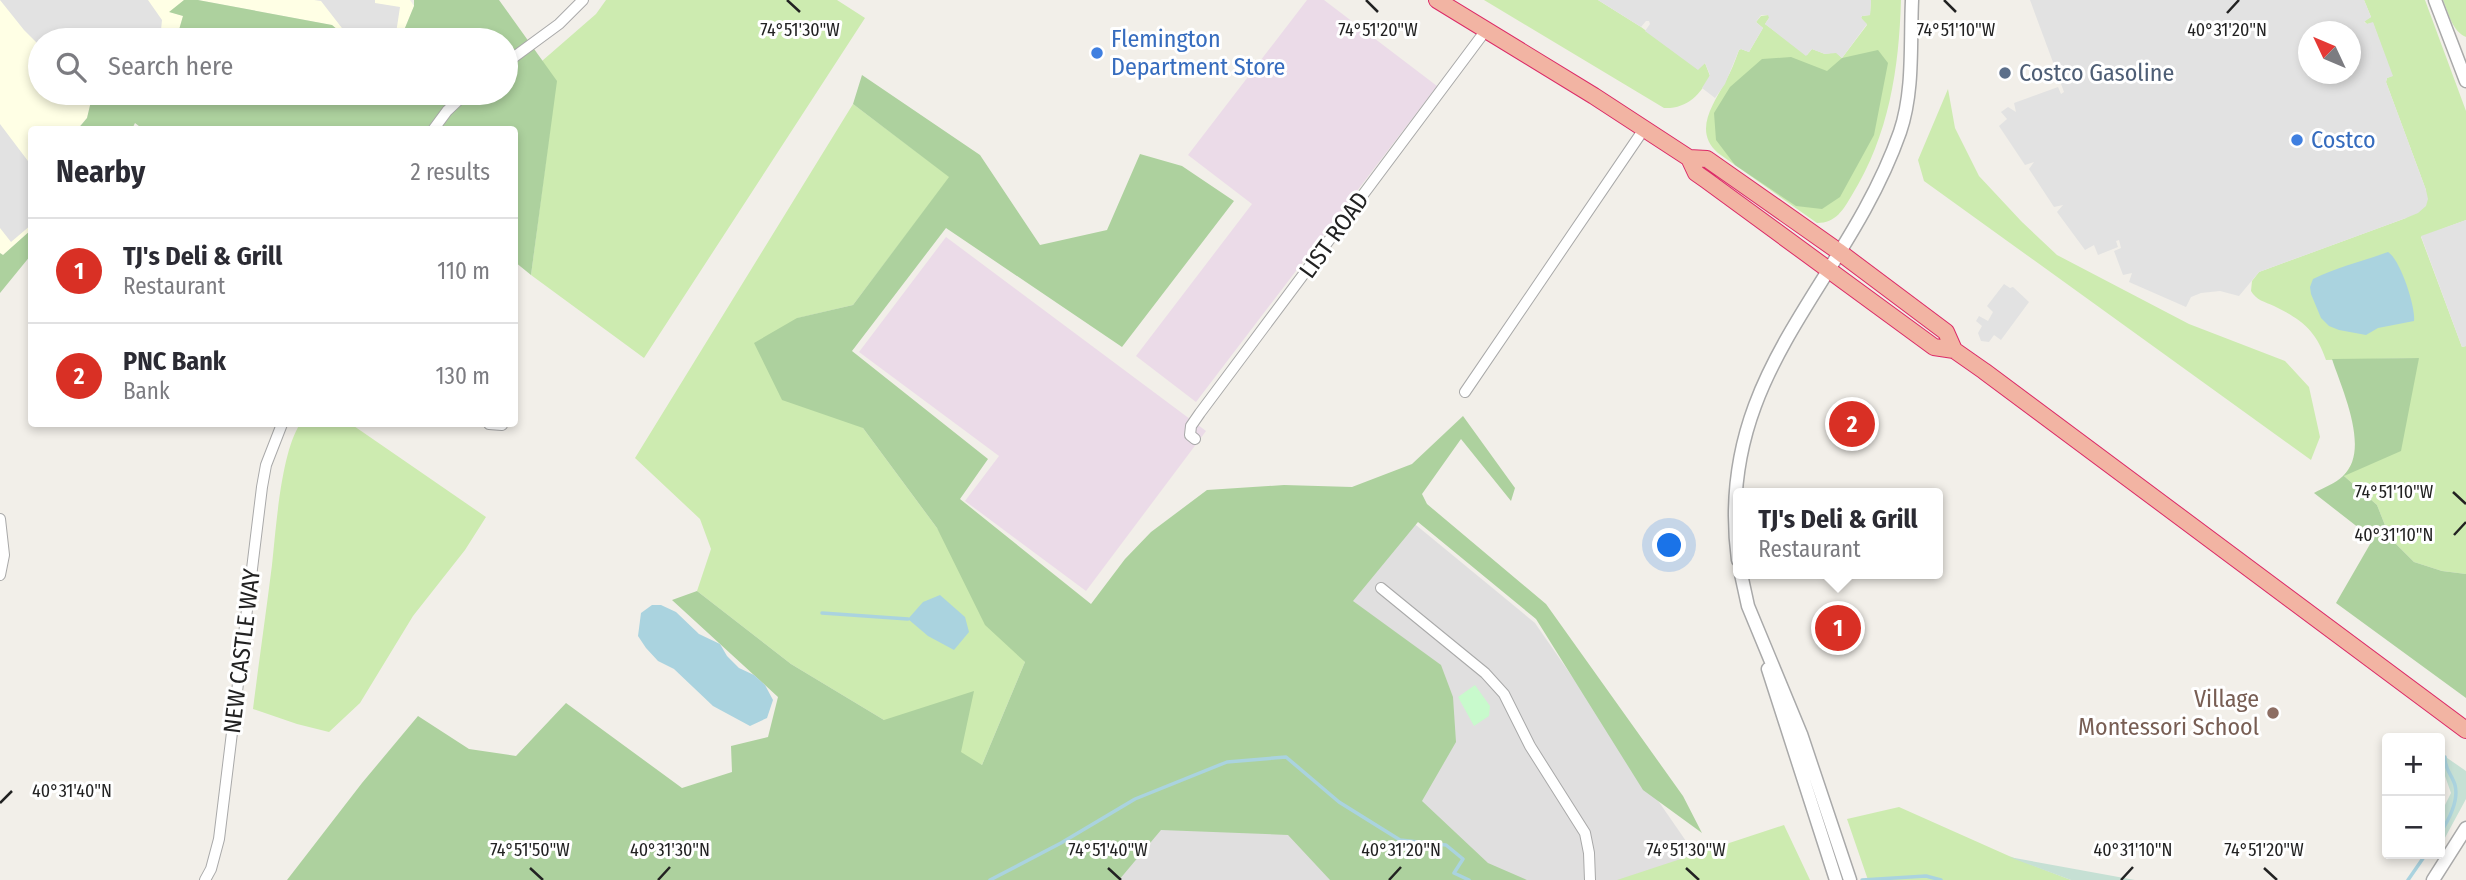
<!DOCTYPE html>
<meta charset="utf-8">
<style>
body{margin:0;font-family:"Fira Sans Condensed",sans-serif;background:#f2f2f3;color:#2b2b33}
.controls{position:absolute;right:21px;bottom:21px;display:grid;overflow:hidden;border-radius:7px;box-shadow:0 4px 10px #0003}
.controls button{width:63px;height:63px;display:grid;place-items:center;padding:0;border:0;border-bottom:2px solid #e1e1e2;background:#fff;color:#2b2b33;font:35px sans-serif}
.compass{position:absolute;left:2298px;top:21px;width:63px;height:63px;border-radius:50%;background:#fff;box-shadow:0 4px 10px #0003;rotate:314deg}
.you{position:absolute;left:1670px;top:546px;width:24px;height:24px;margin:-18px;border:5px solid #fff;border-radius:50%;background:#1a73e8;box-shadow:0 0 0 10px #1a73e833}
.badge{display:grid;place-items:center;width:46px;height:46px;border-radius:50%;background:#d93025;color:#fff;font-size:23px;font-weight:700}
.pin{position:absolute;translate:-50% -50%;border:4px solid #fff;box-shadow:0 2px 7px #0006}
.popup{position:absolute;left:1733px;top:488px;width:210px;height:91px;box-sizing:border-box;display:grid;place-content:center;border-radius:7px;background:#fff;filter:drop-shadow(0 2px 5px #0005);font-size:23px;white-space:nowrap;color:#7c7c81}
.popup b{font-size:26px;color:#2b2b33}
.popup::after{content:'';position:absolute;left:50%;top:100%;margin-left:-14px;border:14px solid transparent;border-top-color:#fff}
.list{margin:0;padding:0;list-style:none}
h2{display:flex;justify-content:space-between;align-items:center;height:91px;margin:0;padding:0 28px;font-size:30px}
h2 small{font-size:23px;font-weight:400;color:#7c7c81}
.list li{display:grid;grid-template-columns:46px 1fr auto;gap:21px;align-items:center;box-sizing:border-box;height:105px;padding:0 28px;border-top:2px solid #e1e1e2}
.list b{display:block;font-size:26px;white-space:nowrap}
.list p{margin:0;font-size:23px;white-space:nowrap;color:#7c7c81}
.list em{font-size:23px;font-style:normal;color:#7c7c81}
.icon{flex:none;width:38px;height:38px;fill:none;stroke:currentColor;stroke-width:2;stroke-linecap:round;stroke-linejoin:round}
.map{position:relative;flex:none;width:2466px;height:880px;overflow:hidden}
.search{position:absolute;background:#fff;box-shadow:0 4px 10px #0003;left:28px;top:28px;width:490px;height:77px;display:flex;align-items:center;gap:18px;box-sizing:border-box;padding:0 24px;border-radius:38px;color:#7c7c81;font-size:26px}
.panel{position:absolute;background:#fff;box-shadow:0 4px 10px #0003;left:28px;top:126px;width:490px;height:301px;border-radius:7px}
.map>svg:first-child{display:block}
.residential{fill:#e0dfdf}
.industrial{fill:#ebdbe8}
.education{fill:#ffffe5}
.grass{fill:#cdebb0}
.forest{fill:#add19e}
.wetland{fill:#c6e0d4}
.park{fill:#c8facc}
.parking{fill:#e2e2e2;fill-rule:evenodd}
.water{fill:#aad3df}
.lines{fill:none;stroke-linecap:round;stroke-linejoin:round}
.stream{stroke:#aad3df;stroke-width:3.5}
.minor-casing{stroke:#a9a9a9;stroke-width:12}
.tertiary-casing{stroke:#a9a9a9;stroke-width:15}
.trunk-casing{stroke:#dc2a67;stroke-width:18}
.minor{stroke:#fff;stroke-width:10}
.tertiary{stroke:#fff;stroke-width:12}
.trunk{stroke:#f2b4a3;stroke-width:16}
.ticks{fill:none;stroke:#222;stroke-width:2.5}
.shop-dot{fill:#3f7fe0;stroke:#fff;stroke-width:2.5}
.service-dot{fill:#5c6f8a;stroke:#fff;stroke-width:2.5}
.education-dot{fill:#8d6e63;stroke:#fff;stroke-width:2.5}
.labels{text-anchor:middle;stroke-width:6;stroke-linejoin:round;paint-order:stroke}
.shop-label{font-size:24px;fill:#366cbe;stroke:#fff;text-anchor:start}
.service-label{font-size:24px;fill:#4e5e75;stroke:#fff;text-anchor:start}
.street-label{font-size:24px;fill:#222;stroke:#fff}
.education-label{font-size:24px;fill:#785e54;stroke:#fff;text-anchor:end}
.ticks-label{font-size:18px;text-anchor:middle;fill:#222;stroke:#fff;stroke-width:6;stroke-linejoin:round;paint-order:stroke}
</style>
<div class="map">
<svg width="2466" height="880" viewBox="0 0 2466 880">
<rect width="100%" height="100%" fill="#f2efe9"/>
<path class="residential" d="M 1405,516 L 1535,623 L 1713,880 L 1117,880 Z"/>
<path class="industrial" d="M 1307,0 L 1324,0 L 1437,86 L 1196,402 L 1136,356 L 1252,204 L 1188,155 Z
M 946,237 L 1206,431 L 1086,591 L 965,501 L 999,456 L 859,352 Z"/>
<path class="education" d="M 0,0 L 184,0 L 170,12 L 183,16 L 176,40 L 40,40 L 40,93 L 93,93 L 87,118 L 77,129 L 32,130 L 31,230 L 3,255 L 0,253 Z
M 198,0 L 410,0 L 414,6 L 400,40 L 381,40 L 344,35 L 332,25 Z"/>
<path class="grass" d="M 606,0 L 837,0 L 865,18 L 644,358 L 531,275 L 556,82 L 542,61 L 596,14 Z
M 1484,0 L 1598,0 L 1641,27 L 1698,69 L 1705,63 L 1710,76 C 1700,95 1687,109 1664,108 Z
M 1871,0 L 1901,0 C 1899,69 1889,135 1852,195 C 1843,210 1836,223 1817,223 L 1718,153 C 1693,131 1713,105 1725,82 C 1731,72 1735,61 1739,50 L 1741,49 L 1749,52 L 1763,28 L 1756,22 L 1761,16 L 1769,15 L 1769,18 L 1765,24 L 1807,55 L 1812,49 L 1825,54 L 1836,52 L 1842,58 L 1867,25 L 1861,18 L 1862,16 L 1870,15 Z
M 2364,0 L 2425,0 L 2466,111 L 2466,220 L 2421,237 L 2462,347 L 2466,346 L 2466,574 L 2442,571 L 2414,562 L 2390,538 L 2377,505 L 2344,476 L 2419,358 L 2326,360 C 2316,330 2301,319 2274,306 C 2265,302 2256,300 2251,291 L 2252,281 L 2259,272 L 2406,218 L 2426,190 L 2386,82 L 2387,78 L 2392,76 L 2373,23 L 2367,24 L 2364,21 L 2371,17 Z
M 2443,0 L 2466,0 L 2466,37 C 2452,31 2449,14 2443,0 Z
M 1948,89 L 1955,128 L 1979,176 L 2022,222 L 2057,255 L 2189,324 L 2285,361 L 2309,387 L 2320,437 L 2311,460 L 1924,181 L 1918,160 Z
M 853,104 L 950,177 L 853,305 L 798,318 L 863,428 L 937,528 L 1025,662 L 982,765 L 884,720 L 791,664 L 697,591 L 711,549 L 700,519 L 635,458 Z
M 300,424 L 351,424 L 486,517 L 465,550 L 413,616 L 360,703 L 329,732 L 297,724 L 253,709 C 259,661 266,613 272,565 C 276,528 281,453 300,424 Z
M 1899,807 L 2009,856 L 2071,880 L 1868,880 L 1847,819 Z
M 1784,825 L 1810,880 L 1617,880 Z"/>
<path class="forest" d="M 184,0 L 198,0 L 332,25 L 344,35 L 381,40 L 176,40 L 183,16 L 169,12 Z
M 414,0 L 499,0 L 557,81 L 531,275 L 515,262 L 514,130 L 144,130 L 135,123 L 132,129 L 77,130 L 87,118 L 93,93 L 506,93 L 506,40 L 400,40 L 414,6 Z
M 1878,50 L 1888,63 L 1874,135 L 1840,197 L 1822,209 L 1796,206 L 1735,165 L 1716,140 L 1714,113 L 1730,87 L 1762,59 L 1791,57 L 1827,71 L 1842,58 Z
M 862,75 L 980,155 L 1040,245 L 1107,230 L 1140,154 L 1182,166 L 1234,201 L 1122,347 L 946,228 L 852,351 L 988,459 L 960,499 L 1091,604 L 1125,559 L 1151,532 L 1207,490 L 1284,485 L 1352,487 L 1412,464 L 1463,416 L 1515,488 L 1511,501 L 1461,439 L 1422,494 L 1427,504 L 1546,604 L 1683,796 L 1702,833 L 1643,790 L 1536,619 L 1418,522 L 1353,601 L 1441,665 L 1453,697 L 1456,742 L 1422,801 L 1488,863 L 1527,880 L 1330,880 L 1288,835 L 1161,830 L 1119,880 L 287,880 L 362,783 L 418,716 L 469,749 L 516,756 L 566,703 L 682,788 L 732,772 L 731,746 L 768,737 L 778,697 L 672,600 L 697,591 L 791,664 L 884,720 L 974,691 L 961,752 L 982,765 L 1025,662 L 985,625 L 937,528 L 863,428 L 782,400 L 754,343 L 797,318 L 853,305 L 949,177 L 853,104 Z
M 31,230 L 31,255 L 0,293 L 0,253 L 3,255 Z
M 2419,358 L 2401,451 L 2344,476 L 2377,505 L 2390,538 L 2414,562 L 2442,571 L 2466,574 L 2466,698 L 2336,603 L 2373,539 L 2314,493 C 2323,488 2336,483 2343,476 C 2371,450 2342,390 2332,359 Z"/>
<path class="wetland" d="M 2440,753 L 2466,771 L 2466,799 L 2440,847 L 2440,815 L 2451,793 L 2440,762 Z
M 2009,857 L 2135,880 L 2071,880 Z"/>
<path class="park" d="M 1475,685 L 1490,706 L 1489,716 L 1474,726 L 1458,697 Z"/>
<path class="parking" d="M 0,0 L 148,0 L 162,20 L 160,40 L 40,40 L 40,46 L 24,30 Z
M 314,0 L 375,0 L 375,3 L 400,7 L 395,40 L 345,32 L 321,1 Z
M 1598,0 L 1871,0 L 1870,15 L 1862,16 L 1861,18 L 1867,24 L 1842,58 L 1836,53 L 1825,54 L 1812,49 L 1806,56 L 1765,24 L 1769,18 L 1768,15 L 1761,15 L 1756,22 L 1763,28 L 1749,52 L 1741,49 L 1739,50 L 1725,84 L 1715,98 L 1702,88 L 1710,75 L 1705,63 L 1698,70 L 1645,31 L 1650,24 L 1649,21 L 1646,21 L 1641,27 Z
M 2030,0 L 2364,0 L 2371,17 L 2364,22 L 2367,24 L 2373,22 L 2393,76 L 2387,78 L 2386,82 L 2426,190 L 2428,199 L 2426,206 L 2418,213 L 2406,218 L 2259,272 L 2239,296 L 2220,291 L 2201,293 L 2191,297 L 2186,307 L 2129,282 L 2132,273 L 2123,275 L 2114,251 L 2121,248 L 2119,240 L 2116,241 L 2118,247 L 2098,255 L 2094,245 L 2085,250 L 2057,212 L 2063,205 L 2054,207 L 2029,169 L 2034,162 L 2025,165 L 1999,126 L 2007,119 L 2001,112 L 2008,107 L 2016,112 L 2014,103 L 2058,87 L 2061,94 L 2064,92 ZM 2308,32 L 2350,32 L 2350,74 L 2308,74 Z
M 0,124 L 31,165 L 31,225 L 11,242 L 0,228 Z
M 2466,220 L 2466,346 L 2462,347 L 2421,236 Z
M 2004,284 L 2010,288 L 2013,287 L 2029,302 L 2001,340 L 1994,335 L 1989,342 L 1981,341 L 1978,333 L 1982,326 L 1976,321 L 1979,316 L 1988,321 L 1993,312 L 1987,306 Z"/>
<path class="water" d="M 2388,252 C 2400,259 2416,307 2414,321 L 2378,328 L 2366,335 L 2339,330 L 2329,326 L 2321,318 L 2311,294 L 2310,287 L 2313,279 C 2338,267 2363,261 2388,252 Z
M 940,595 L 965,617 L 969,632 L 954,650 L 928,636 L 908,619 L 923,602 Z
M 652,605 L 661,605 L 676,612 L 699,634 L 720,644 L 727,656 L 739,668 L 754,675 L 765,685 L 773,700 L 767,718 L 750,726 L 713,706 L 674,669 L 658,661 L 646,648 L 638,636 L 641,613 Z"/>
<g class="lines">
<path class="stream" d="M 822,613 L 908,619
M 2440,833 C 2449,820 2459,800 2455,785 C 2452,775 2444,768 2445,757
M 990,880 L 1061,843 L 1135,799 L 1227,762 L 1286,757 L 1339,802 L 1400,840 L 1446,845 L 1463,859 L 1454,873 L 1469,880
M 1862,880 L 1926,876 L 1941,880
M 2408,880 L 2426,854"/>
<g class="minor-casing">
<path id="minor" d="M 506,63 L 559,24 L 583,0
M 433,130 L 447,111 L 466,93
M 1465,392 L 1644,129
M 489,424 L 502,425
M 1195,439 L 1190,435 L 1191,426 L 1200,413 L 1486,30
M 0,519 L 4,555 L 0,575
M 1381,588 L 1485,673 L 1504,694 L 1530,746 L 1585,833 L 1589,853 L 1590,880
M 205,880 L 211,869 L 219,839 L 262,487 L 266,465 L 282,424"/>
</g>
<g class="tertiary-casing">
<path id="tertiary" d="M 2435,0 L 2466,81
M 1738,560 C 1713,374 1845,288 1900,132 C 1914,91 1910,43 1912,0
M 1741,574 L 1748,606 L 1801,734 L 1850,880
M 1768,669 L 1836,880
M 2433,880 L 2466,828"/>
</g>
<g class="trunk-casing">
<path id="trunk" d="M 1437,0 L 1594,96 L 1689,158 L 1707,159 L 1838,251 L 1946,332 L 1954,350
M 1689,158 L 1696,173 L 1706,180 L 1934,347 L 1954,350 L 1984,371 L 2466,730"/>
</g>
<use href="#minor" class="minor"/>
<use href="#tertiary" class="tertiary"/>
<use href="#trunk" class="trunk"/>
</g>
<path class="ticks" d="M 787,0 L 800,12M 1366,0 L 1378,12M 1944,0 L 1956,12M 2227,13 L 2239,0M 2453,492 L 2466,504M 2454,535 L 2466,522M 0,803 L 12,791M 530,868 L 543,880M 1108,868 L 1121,880M 1686,868 L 1699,880M 2264,868 L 2277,880M 658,880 L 670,867M 1389,880 L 1401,867M 2121,880 L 2133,867"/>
<g class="shop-dot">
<circle cx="1097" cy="53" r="7"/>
<circle cx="2297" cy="140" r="7"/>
</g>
<circle class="service-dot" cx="2005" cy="73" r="7"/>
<circle class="education-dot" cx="2273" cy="713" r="7"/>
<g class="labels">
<g class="shop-label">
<text x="1111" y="47">Flemington<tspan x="1111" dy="28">Department Store</tspan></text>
<text x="2311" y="148">Costco</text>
</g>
<g class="service-label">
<text x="2019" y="81">Costco Gasoline</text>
</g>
<g class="street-label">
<text transform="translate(1334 235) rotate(-54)" y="8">LIST ROAD</text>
<text transform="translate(242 651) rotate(-83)" y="8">NEW CASTLE WAY</text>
</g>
<g class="education-label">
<text x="2259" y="707">Village<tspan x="2259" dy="28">Montessori School</tspan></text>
</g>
</g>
<g class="ticks-label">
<text x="800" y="36">74°51'30"W</text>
<text x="1378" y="36">74°51'20"W</text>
<text x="1956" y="36">74°51'10"W</text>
<text x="2227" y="36">40°31'20"N</text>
<text x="2394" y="498">74°51'10"W</text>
<text x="2394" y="541">40°31'10"N</text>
<text x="72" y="797">40°31'40"N</text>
<text x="670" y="856">40°31'30"N</text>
<text x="1401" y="856">40°31'20"N</text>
<text x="2133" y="856">40°31'10"N</text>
<text x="530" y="856">74°51'50"W</text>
<text x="1108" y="856">74°51'40"W</text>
<text x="1686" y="856">74°51'30"W</text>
<text x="2264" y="856">74°51'20"W</text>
</g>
</svg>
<div class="controls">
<button>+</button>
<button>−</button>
</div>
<svg class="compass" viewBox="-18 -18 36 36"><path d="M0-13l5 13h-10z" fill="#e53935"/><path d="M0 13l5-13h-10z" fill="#7c7c81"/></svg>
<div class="you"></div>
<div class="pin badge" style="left:1838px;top:628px">1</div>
<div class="popup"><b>TJ's Deli &amp; Grill</b>Restaurant</div>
<div class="pin badge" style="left:1852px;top:424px">2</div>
<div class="search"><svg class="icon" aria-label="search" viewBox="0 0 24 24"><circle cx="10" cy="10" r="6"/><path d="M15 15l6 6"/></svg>Search here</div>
<section class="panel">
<h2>Nearby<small>2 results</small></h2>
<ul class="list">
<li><span class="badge">1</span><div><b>TJ's Deli &amp; Grill</b><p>Restaurant</p></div><em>110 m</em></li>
<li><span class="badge">2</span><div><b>PNC Bank</b><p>Bank</p></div><em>130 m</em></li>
</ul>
</section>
</div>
